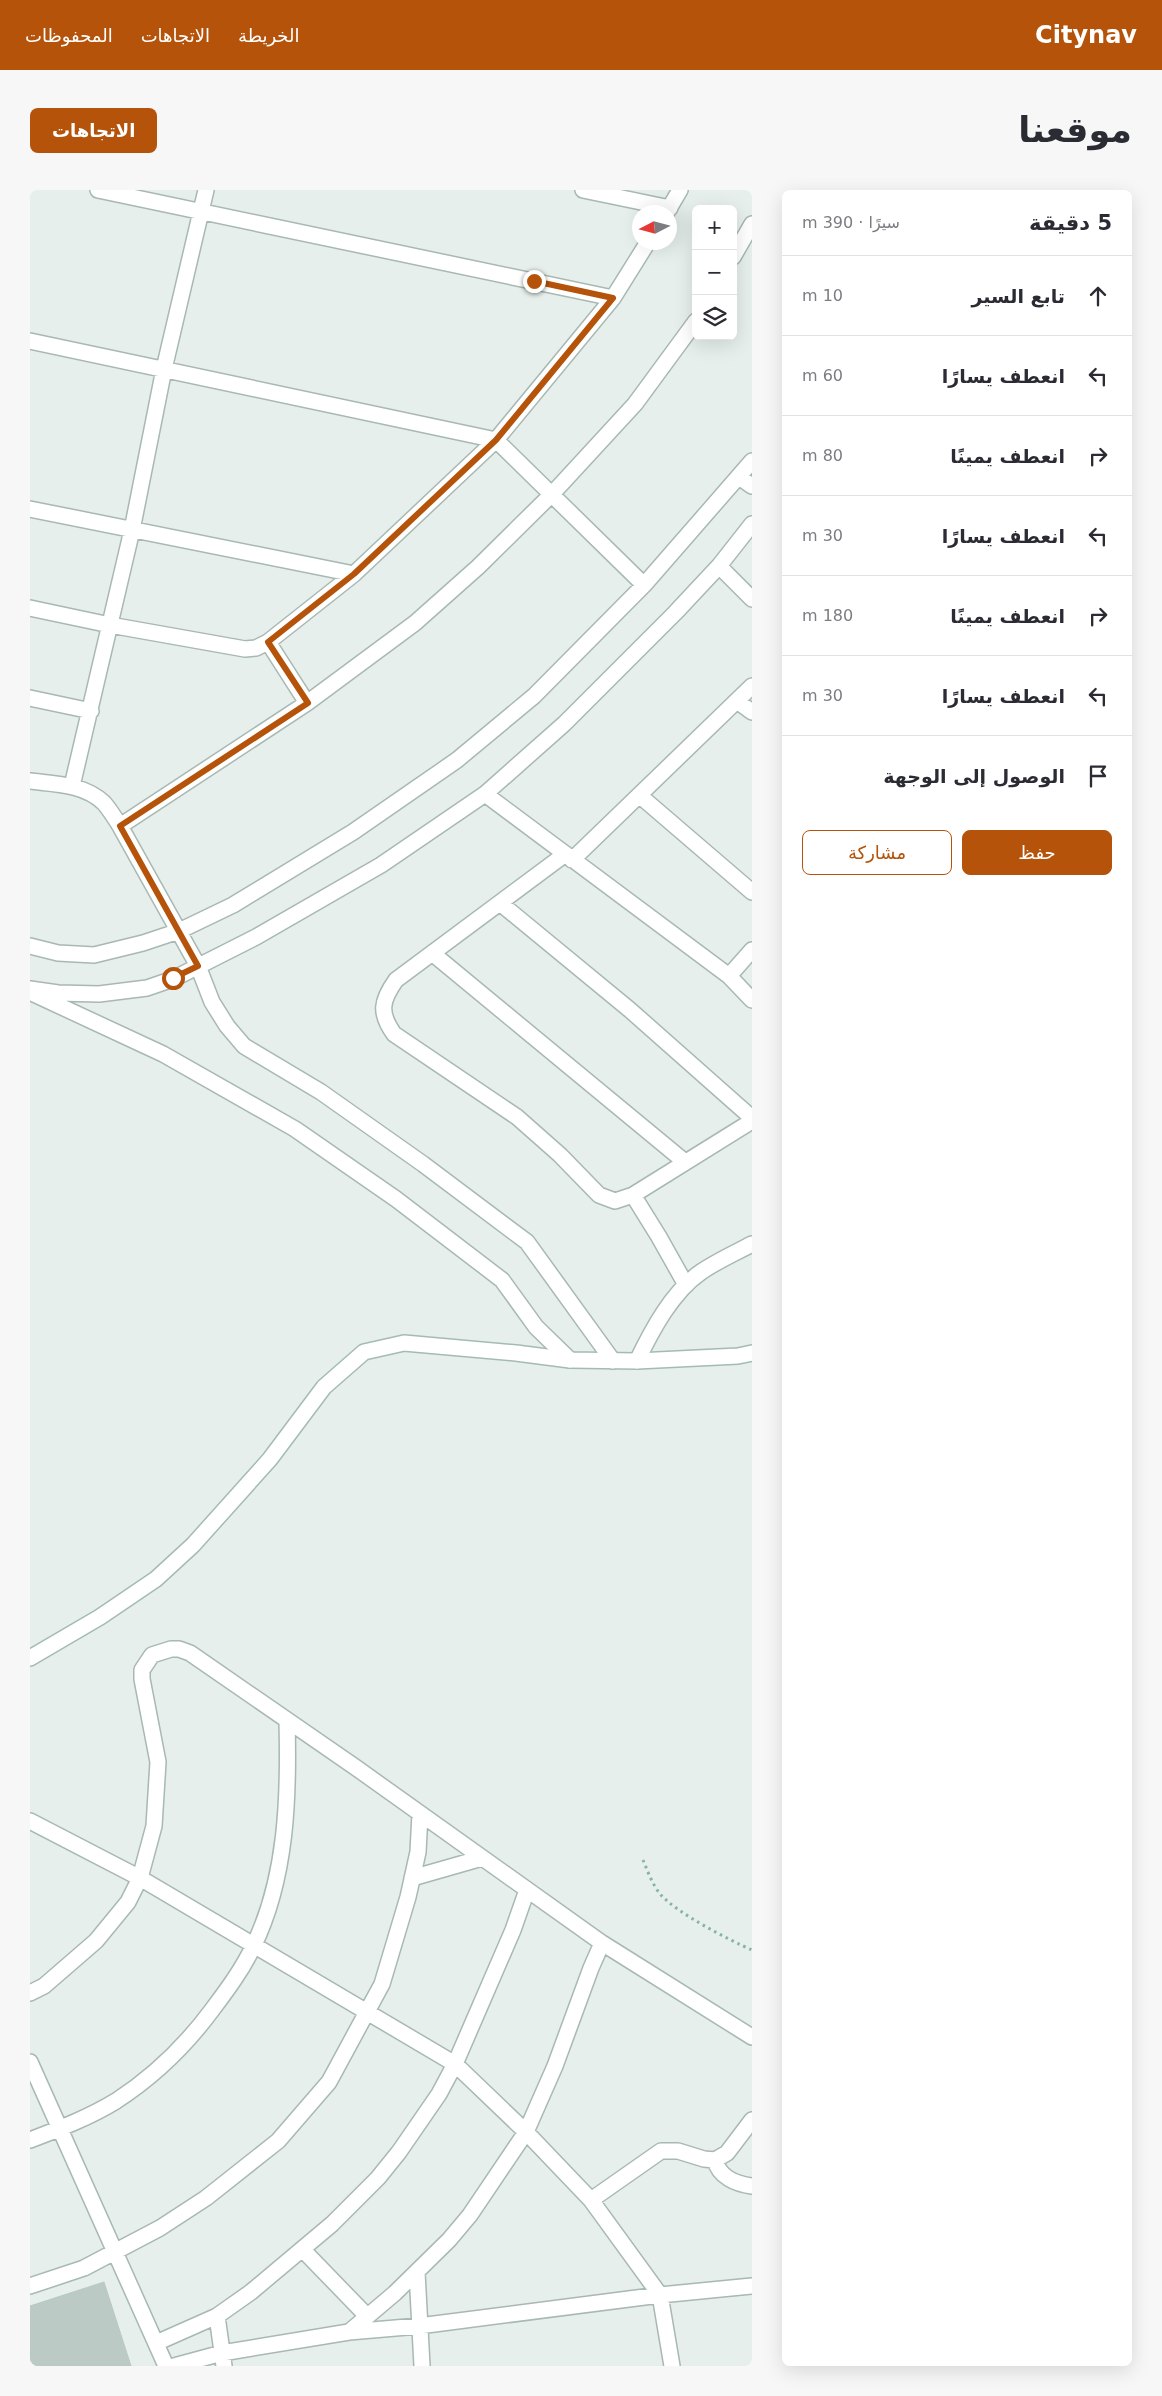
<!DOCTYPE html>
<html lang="ar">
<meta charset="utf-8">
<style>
body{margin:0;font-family:"DejaVu Sans",Cairo,sans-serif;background:#f7f7f7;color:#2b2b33;direction:rtl}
.controls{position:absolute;right:15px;top:15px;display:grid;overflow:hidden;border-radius:8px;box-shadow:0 5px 20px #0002}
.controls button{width:45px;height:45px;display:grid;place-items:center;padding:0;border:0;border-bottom:1px solid #e1e1e2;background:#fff;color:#2b2b33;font:25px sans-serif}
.compass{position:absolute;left:602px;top:15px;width:45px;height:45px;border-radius:50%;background:#fff;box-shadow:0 5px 20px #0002;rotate:264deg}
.stop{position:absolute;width:15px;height:15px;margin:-11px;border:4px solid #b45309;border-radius:50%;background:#fff}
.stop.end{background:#b45309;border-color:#fff;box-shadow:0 1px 5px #0008}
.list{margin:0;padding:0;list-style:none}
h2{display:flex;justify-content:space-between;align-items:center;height:65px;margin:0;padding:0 20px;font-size:21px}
h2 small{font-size:16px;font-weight:400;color:#7c7c81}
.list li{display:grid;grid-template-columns:32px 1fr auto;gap:15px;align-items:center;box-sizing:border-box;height:80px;padding:0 20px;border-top:1px solid #e1e1e2}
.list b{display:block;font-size:19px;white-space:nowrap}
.list em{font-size:16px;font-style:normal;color:#7c7c81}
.actions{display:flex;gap:10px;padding:15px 20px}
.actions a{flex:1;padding:11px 0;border:1px solid #b45309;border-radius:8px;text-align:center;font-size:18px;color:#b45309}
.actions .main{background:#b45309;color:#fff}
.icon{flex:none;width:28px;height:28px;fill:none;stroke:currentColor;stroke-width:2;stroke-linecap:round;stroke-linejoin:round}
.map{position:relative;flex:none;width:722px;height:2176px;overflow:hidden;direction:ltr;border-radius:8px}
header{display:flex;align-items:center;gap:30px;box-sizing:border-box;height:70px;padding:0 25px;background:#b45309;color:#fff}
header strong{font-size:24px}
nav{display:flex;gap:28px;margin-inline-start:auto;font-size:18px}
.intro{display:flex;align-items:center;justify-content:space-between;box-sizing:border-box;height:120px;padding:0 30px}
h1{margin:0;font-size:35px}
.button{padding:12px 22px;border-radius:8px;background:#b45309;color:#fff;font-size:18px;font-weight:700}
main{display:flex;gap:30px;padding:0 30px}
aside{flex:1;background:#fff;border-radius:8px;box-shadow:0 5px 20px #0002}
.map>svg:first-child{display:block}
.building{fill:#bbcac4;stroke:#b8c9c2}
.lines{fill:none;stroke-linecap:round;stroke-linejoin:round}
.street-casing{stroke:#a8b8b2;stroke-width:18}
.secondary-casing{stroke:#a4bbb3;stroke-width:18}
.path{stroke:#86b3a5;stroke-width:3;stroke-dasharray:2.5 4;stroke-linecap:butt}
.street{stroke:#fff;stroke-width:15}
.secondary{stroke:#fff;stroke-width:15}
.route{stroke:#b45309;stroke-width:6}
</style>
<header>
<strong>Citynav</strong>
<nav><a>الخريطة</a><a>الاتجاهات</a><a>المحفوظات</a></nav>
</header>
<div class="intro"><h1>موقعنا</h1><a class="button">الاتجاهات</a></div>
<main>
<aside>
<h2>5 دقيقة<small>سيرًا · 390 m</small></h2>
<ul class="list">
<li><svg class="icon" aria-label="ahead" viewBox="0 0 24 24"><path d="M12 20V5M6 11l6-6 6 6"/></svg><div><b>تابع السير</b></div><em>10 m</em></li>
<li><svg class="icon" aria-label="left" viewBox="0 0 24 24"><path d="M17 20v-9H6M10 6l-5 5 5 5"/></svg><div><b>انعطف يسارًا</b></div><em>60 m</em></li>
<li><svg class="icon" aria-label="right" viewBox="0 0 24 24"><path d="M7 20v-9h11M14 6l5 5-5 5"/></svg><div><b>انعطف يمينًا</b></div><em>80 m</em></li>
<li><svg class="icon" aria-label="left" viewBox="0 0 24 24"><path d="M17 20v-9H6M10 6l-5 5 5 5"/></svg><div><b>انعطف يسارًا</b></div><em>30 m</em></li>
<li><svg class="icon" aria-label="right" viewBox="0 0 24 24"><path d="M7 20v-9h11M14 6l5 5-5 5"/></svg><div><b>انعطف يمينًا</b></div><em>180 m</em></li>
<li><svg class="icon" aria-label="left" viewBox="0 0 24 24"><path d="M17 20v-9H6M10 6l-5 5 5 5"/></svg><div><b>انعطف يسارًا</b></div><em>30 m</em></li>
<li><svg class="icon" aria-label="arrive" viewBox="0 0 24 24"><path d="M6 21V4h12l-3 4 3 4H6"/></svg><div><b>الوصول إلى الوجهة</b></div></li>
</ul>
<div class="actions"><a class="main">حفظ</a><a>مشاركة</a></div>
</aside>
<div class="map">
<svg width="722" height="2176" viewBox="0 0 722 2176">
<rect width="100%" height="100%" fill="#e6efeb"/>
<path class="building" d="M 74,2092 L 101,2176 L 0,2176 L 0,2116 Z"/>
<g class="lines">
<g class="street-casing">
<path id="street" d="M 68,0 L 583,108
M 553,0 L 640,18
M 637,22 L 650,0
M 703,67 L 722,34
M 0,151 L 466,250 L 614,395
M 709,287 L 722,296
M 0,319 L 324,384
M 689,376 L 722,409
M 0,418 L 80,435 L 215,459 L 226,458 L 238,452 L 324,384 L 466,250 L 583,108 L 618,52
M 238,452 L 277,513 L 90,636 L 168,776 L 182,812 L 197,836 L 214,856 L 291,902 L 393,974 L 497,1052 L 583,1171
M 0,508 L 61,521
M 707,511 L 722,522
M 277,513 L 385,433 L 448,377 L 523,303 L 605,214 L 666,131
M 0,591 C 25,594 54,594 74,613 C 80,620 85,628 90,636
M 42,596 L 102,340 L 134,179 L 176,0
M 455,604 L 699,786 L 722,810
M 609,605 L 722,702
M 534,665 L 366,790 C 351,811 349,823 364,844 L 487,927 L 530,965 L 569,1005 L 585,1011 L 603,1005
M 542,670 L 722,496
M 470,713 L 600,820 L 722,928
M 0,756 L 28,763 L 64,765 L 113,753 L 149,741 L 203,715 L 323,642 L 427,570 L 504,506 L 614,395 L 722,271
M 402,763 L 655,972
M 699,786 L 722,760
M 0,799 L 28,803 L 69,804 L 117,798 L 143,789 L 226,747 L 351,675 L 455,604 L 534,534 L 645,423 L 689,376 L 722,334
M 4,804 L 133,864 L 265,939 L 366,1009 L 472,1090 L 506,1137 L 540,1170
M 656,1095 L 629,1047 L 603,1005 L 722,931
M 607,1171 C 622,1140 642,1102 671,1082 C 687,1071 705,1063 722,1054
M 0,1631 L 110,1688 L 425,1874 L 496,1942 L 561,2010 L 630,2105 L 642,2176
M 382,1688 L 452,1668
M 0,1803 L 14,1796 L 66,1751 L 98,1712 L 110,1688 L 124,1636 L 128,1572 L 112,1489 L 112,1480 L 122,1465 L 141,1459 L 149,1459 L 160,1463 L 325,1577 L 572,1753 L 722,1847
M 0,1872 L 136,2176
M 0,1950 C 29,1939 60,1927 86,1911 C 123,1887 156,1855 182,1820 C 197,1800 212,1780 223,1757 C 257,1688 259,1606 257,1531
M 685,1970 C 689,1987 706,1994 722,1996
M 561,2010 L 631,1961 L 648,1961 L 674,1969 L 685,1970 L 697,1963 L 722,1930
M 273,2060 L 336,2125
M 387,2082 L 392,2176
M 0,2096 L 54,2078 L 130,2038 L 176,2008 L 248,1951 L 299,1892 L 352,1794 L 378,1707 L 388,1662 L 390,1624
M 187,2126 L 194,2176
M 319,2142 L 365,2103 L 419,2050 L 440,2025 L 496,1942 L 525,1876 L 561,1778 L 572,1753
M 126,2153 L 187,2126 L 221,2102 L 302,2034 L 348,1988 L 369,1962 L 409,1904 L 425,1874 L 483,1740 L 497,1700
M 144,2176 L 192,2163 L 319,2142 L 389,2136 L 630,2105 L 722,2096"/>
</g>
<g class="secondary-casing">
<path id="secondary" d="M 0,1468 L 70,1427 L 126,1389 L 163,1355 L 240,1269 L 294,1197 L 334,1162 L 374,1153 L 486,1163 L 540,1170 L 607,1171 L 708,1166 L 722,1163"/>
</g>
<path class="path" d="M 613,1670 C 618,1682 623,1696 631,1705 C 647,1723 699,1750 722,1760"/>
<use href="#street" class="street"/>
<use href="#secondary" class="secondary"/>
</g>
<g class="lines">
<path class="route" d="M 143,788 L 168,776 L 90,636 L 278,513 L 238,452 L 324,384 L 466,250 L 583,108 L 504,91"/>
</g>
</svg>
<div class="controls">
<button>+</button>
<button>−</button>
<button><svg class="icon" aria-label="layers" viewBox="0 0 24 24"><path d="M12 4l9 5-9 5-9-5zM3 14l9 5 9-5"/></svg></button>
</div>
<svg class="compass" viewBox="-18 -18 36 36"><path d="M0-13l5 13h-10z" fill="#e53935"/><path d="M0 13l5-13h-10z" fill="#7c7c81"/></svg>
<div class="stop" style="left:143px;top:788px"></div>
<div class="stop end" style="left:504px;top:91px"></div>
</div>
</main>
